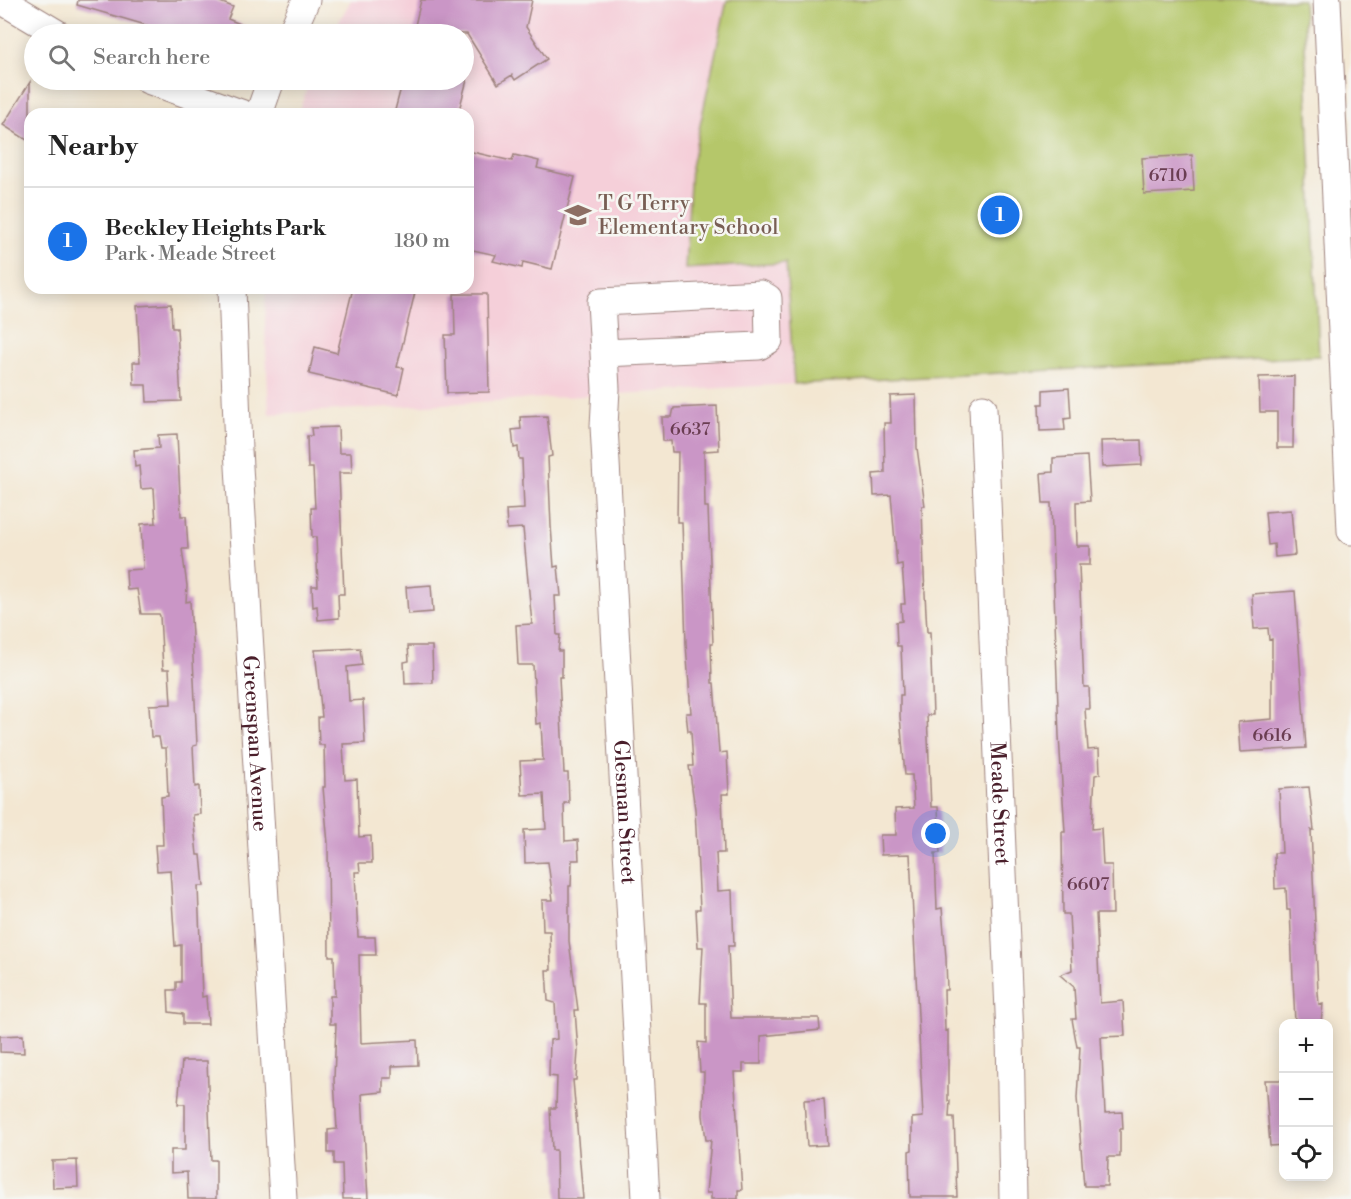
<!DOCTYPE html>
<meta charset="utf-8">
<style>
body{margin:0;font-family:"Libre Bodoni",serif;background:#f2f2f2;color:#222}
.controls{position:absolute;right:18px;bottom:18px;display:grid;overflow:hidden;border-radius:12px;box-shadow:0 3px 15px #0003}
.controls button{width:54px;height:54px;display:grid;place-items:center;padding:0;border:0;border-bottom:2px solid #e0e0e0;background:#fff;color:#222;font:30px sans-serif}
.you{position:absolute;left:936px;top:834px;width:21px;height:21px;margin:-15px;border:4px solid #fff;border-radius:50%;background:#1a73e8;box-shadow:0 0 0 9px #1a73e833}
.badge{display:grid;place-items:center;width:39px;height:39px;border-radius:50%;background:#1a73e8;color:#fff;font-size:20px;font-weight:700}
.pin{position:absolute;translate:-50% -50%;border:3px solid #fff;box-shadow:0 2px 6px #0006}
.list{margin:0;padding:0;list-style:none}
h2{display:flex;justify-content:space-between;align-items:center;height:78px;margin:0;padding:0 24px;font-size:26px}
h2 small{font-size:20px;font-weight:400;color:#767676}
.list li{display:grid;grid-template-columns:39px 1fr auto;gap:18px;align-items:center;box-sizing:border-box;height:108px;padding:0 24px;border-top:2px solid #e0e0e0}
.list b{display:block;font-size:22px;white-space:nowrap}
.list p{margin:0;font-size:20px;white-space:nowrap;color:#767676}
.list em{font-size:20px;font-style:normal;color:#767676}
.icon{flex:none;width:33px;height:33px;fill:none;stroke:currentColor;stroke-width:2;stroke-linecap:round;stroke-linejoin:round}
.map{position:relative;flex:none;width:1351px;height:1199px;overflow:hidden}
.search{position:absolute;background:#fff;box-shadow:0 3px 15px #0003;left:24px;top:24px;width:450px;height:66px;display:flex;align-items:center;gap:15px;box-sizing:border-box;padding:0 21px;border-radius:33px;color:#767676;font-size:22px}
.panel{position:absolute;background:#fff;box-shadow:0 3px 15px #0003;left:24px;top:108px;width:450px;height:186px;border-radius:18px}
.map>svg:first-child{display:block}
.built{fill:#f5cfd9}
.green{fill:#b5c76b;stroke:#80734b;stroke-width:1.5}
.building{fill:#ca96c6}
.lines{fill:none;stroke-linecap:round;stroke-linejoin:round}
.minor-casing{stroke:#9e837e;stroke-width:29}
.minor{stroke:#fff;stroke-width:27}
.labels{text-anchor:middle;stroke-width:5;stroke-linejoin:round;paint-order:stroke}
.number-label{font-size:18px;fill:#6a3d52}
.education-label{font-size:21px;fill:#785e54;stroke:#f6f6f2;text-anchor:start}
.street-label{font-size:21px;fill:#4a1f2b;stroke:#f6f6f2}
</style>
<div class="map">
<svg width="1351" height="1199" viewBox="0 0 1351 1199">
<rect width="100%" height="100%" fill="#f6f6f2"/>
<filter id="ink" filterUnits="userSpaceOnUse"><feTurbulence type="fractalNoise" baseFrequency=".0167" numOctaves="2"/><feDisplacementMap in="SourceGraphic" scale="12" xChannelSelector="R" yChannelSelector="G"/><feConvolveMatrix kernelMatrix="1 2 1 2 8 2 1 2 1" color-interpolation-filters="sRGB"/></filter>
<filter id="wash" filterUnits="userSpaceOnUse"><feTurbulence type="fractalNoise" baseFrequency=".008" numOctaves="4" result="noise"/><feDisplacementMap in="SourceGraphic" scale="24" xChannelSelector="R" yChannelSelector="G"/><feGaussianBlur stdDeviation="1.35" result="paint"/><feColorMatrix in="noise" values="0 0 0 0 0 0 0 0 0 0 0 0 0 0 0 0 0 1.4 0 .05"/><feComposite in="paint" operator="in"/></filter>
<g filter="url(#wash)">
<rect width="100%" height="100%" fill="#f3e7d2"/>
<path class="built" d="M 351,0 L 819,0 L 790,331 L 794,384 L 269,414 L 265,327 L 266,288 L 468,288 L 468,114 L 298,114 L 310,80 L 464,80 L 464,34 L 332,34 Z"/>
<path class="green" d="M 727,0 L 1303,0 L 1319,356 L 794,384 L 786,263 L 685,269 L 691,167 Z"/>
<g id="blocks">
<path class="building" d="M 78,0 L 215,0 L 233,7 L 228,19 L 264,34 L 154,34 L 156,28 L 77,5 Z
M 421,0 L 532,0 L 526,27 L 547,59 L 515,80 L 512,75 L 498,84 L 467,34 L 413,34 Z
M 403,80 L 467,80 L 458,114 L 394,114 Z
M 30,82 L 30,142 L 3,125 Z
M 468,151 L 512,161 L 514,155 L 539,161 L 537,168 L 575,177 L 552,269 L 523,262 L 522,268 L 493,261 L 496,255 L 468,249 Z
M 1192,155 L 1194,191 L 1144,194 L 1142,158 Z
M 353,288 L 416,288 L 397,367 L 404,368 L 398,395 L 309,374 L 315,347 L 337,353 Z
M 454,294 L 487,294 L 489,392 L 447,393 L 445,335 L 455,335 Z
M 171,304 L 172,328 L 177,328 L 181,401 L 147,402 L 146,385 L 134,385 L 133,362 L 140,362 L 137,306 Z
M 1294,376 L 1293,448 L 1277,448 L 1277,412 L 1260,412 L 1259,377 Z
M 1069,388 L 1071,418 L 1064,419 L 1065,430 L 1040,431 L 1039,404 L 1043,404 L 1043,390 Z
M 916,395 L 917,448 L 925,506 L 922,506 L 924,574 L 927,632 L 930,632 L 933,715 L 927,715 L 931,807 L 938,807 L 940,853 L 935,853 L 937,909 L 942,908 L 946,958 L 947,990 L 944,990 L 945,1031 L 948,1030 L 948,1101 L 950,1101 L 949,1117 L 954,1117 L 957,1197 L 910,1197 L 909,1151 L 912,1150 L 912,1118 L 923,1117 L 910,854 L 881,855 L 880,835 L 896,835 L 895,809 L 914,808 L 912,775 L 905,775 L 900,716 L 900,695 L 903,695 L 901,646 L 897,646 L 896,622 L 902,621 L 901,604 L 905,604 L 902,564 L 897,565 L 891,495 L 874,496 L 873,474 L 885,473 L 884,423 L 891,423 L 890,396 Z
M 717,406 L 719,450 L 704,451 L 705,507 L 708,507 L 713,644 L 711,644 L 712,683 L 714,683 L 719,753 L 727,752 L 729,794 L 722,794 L 724,853 L 716,853 L 718,891 L 732,890 L 734,946 L 728,946 L 731,1018 L 819,1018 L 820,1030 L 761,1036 L 761,1064 L 743,1064 L 743,1072 L 734,1072 L 742,1190 L 738,1190 L 738,1199 L 711,1199 L 711,1193 L 706,1193 L 711,1140 L 706,1140 L 703,1115 L 704,1072 L 700,1072 L 698,1042 L 706,1043 L 706,1003 L 700,1003 L 703,947 L 698,947 L 696,909 L 700,909 L 695,809 L 689,766 L 693,766 L 691,731 L 688,731 L 686,713 L 691,713 L 686,644 L 682,522 L 677,522 L 678,452 L 672,452 L 671,441 L 663,441 L 662,417 L 672,417 L 674,408 Z
M 547,416 L 552,456 L 548,457 L 551,526 L 554,567 L 558,566 L 561,596 L 555,596 L 557,635 L 560,635 L 558,651 L 562,651 L 562,677 L 559,677 L 564,773 L 568,773 L 569,803 L 564,803 L 565,841 L 578,840 L 579,860 L 572,860 L 571,886 L 569,886 L 569,941 L 578,1010 L 575,1010 L 578,1051 L 576,1080 L 573,1080 L 583,1199 L 557,1199 L 556,1150 L 552,1150 L 550,1108 L 556,1108 L 557,1077 L 549,1076 L 550,1040 L 557,1039 L 555,1003 L 548,1001 L 546,970 L 551,970 L 550,931 L 543,931 L 542,900 L 553,900 L 548,862 L 525,863 L 524,830 L 546,829 L 544,794 L 522,795 L 520,761 L 543,760 L 541,723 L 536,724 L 533,665 L 518,665 L 516,625 L 532,624 L 523,528 L 507,529 L 506,510 L 524,509 L 522,459 L 519,459 L 518,447 L 514,448 L 512,430 L 521,429 L 520,417 Z
M 338,427 L 339,453 L 351,453 L 352,473 L 339,473 L 344,594 L 338,594 L 339,618 L 318,620 L 317,606 L 313,607 L 312,586 L 318,586 L 316,537 L 312,537 L 311,508 L 315,508 L 313,468 L 308,468 L 307,436 L 312,436 L 311,428 Z
M 177,434 L 181,516 L 186,516 L 188,549 L 182,549 L 187,586 L 186,602 L 190,601 L 192,636 L 197,745 L 193,746 L 195,787 L 199,786 L 200,814 L 193,815 L 197,855 L 201,855 L 204,886 L 198,886 L 202,997 L 206,996 L 208,1024 L 183,1024 L 183,1014 L 169,1012 L 168,990 L 176,990 L 176,982 L 181,982 L 181,945 L 175,946 L 170,870 L 157,871 L 155,845 L 163,845 L 161,797 L 168,796 L 166,748 L 161,748 L 159,737 L 151,737 L 149,705 L 171,704 L 169,669 L 163,669 L 160,616 L 159,614 L 141,614 L 137,589 L 127,590 L 126,570 L 143,569 L 141,524 L 156,523 L 154,488 L 141,489 L 139,466 L 135,467 L 134,450 L 159,448 L 158,435 Z
M 1141,440 L 1142,465 L 1102,467 L 1101,441 Z
M 1087,456 L 1090,501 L 1076,502 L 1077,546 L 1090,546 L 1090,565 L 1079,565 L 1084,687 L 1089,687 L 1090,709 L 1085,709 L 1088,750 L 1099,749 L 1100,774 L 1095,775 L 1092,829 L 1101,828 L 1103,865 L 1112,865 L 1113,914 L 1096,914 L 1100,1003 L 1123,1001 L 1125,1036 L 1101,1037 L 1105,1113 L 1122,1112 L 1123,1129 L 1120,1129 L 1120,1157 L 1108,1157 L 1107,1186 L 1084,1186 L 1077,1098 L 1080,1047 L 1077,1047 L 1072,1019 L 1076,1019 L 1074,987 L 1060,975 L 1072,970 L 1069,914 L 1063,914 L 1062,832 L 1065,832 L 1059,736 L 1051,503 L 1043,503 L 1041,473 L 1053,472 L 1053,458 Z
M 1291,510 L 1295,555 L 1275,557 L 1274,544 L 1268,545 L 1265,512 Z
M 431,585 L 433,612 L 408,614 L 406,587 Z
M 1295,591 L 1306,748 L 1240,752 L 1238,722 L 1272,719 L 1272,639 L 1269,640 L 1268,628 L 1254,629 L 1252,594 Z
M 408,646 L 432,646 L 433,683 L 405,684 L 404,662 L 409,661 Z
M 360,648 L 362,665 L 347,667 L 349,701 L 363,700 L 365,743 L 343,744 L 345,780 L 357,779 L 359,837 L 371,836 L 372,863 L 359,863 L 360,872 L 355,872 L 358,937 L 375,937 L 376,955 L 359,955 L 361,1043 L 417,1040 L 418,1065 L 392,1066 L 392,1078 L 383,1078 L 383,1092 L 362,1094 L 368,1199 L 343,1199 L 342,1164 L 334,1164 L 334,1153 L 328,1153 L 328,1130 L 337,1129 L 334,1080 L 336,1024 L 330,1024 L 330,996 L 335,996 L 334,956 L 329,956 L 328,844 L 323,787 L 325,787 L 324,745 L 319,745 L 318,717 L 322,717 L 315,650 Z
M 1309,787 L 1314,830 L 1311,830 L 1318,992 L 1319,1005 L 1323,1004 L 1321,1023 L 1295,1023 L 1290,910 L 1287,910 L 1286,888 L 1275,889 L 1274,853 L 1282,853 L 1279,789 Z
M 23,1035 L 24,1053 L 0,1052 L 0,1036 Z
M 182,1061 L 207,1061 L 211,1160 L 216,1160 L 216,1199 L 188,1199 L 187,1172 L 171,1173 L 171,1150 L 185,1150 L 185,1104 L 178,1104 Z
M 1265,1080 L 1284,1080 L 1284,1145 L 1270,1146 Z
M 824,1099 L 827,1145 L 807,1146 L 804,1100 Z
M 77,1160 L 78,1187 L 53,1188 L 52,1161 Z"/>
</g>
</g>
<g filter="url(#ink)">
<use href="#blocks" fill-opacity="0" stroke="#9e837e" stroke-width="1.5"/>
<g class="lines">
<g class="minor-casing">
<g id="minor">
<path d="M 1,0 L 58,34"/>
<path d="M 1327,0 L 1351,531"/>
<path d="M 291,34 L 306,0"/>
<path d="M 148,80 L 243,114"/>
<path d="M 259,114 L 271,80"/>
<path id="s1" d="M 232,288 L 238,450 L 283,1199"/>
<path id="s2" d="M 604,353 L 601,302 L 761,294 L 768,298 L 769,340 L 759,346 L 604,353 L 606,389 L 604,426 L 646,1199"/>
<path id="s3" d="M 983,408 L 1010,1035 L 1013,1199"/>
</g>
</g>
<use href="#minor" class="minor"/>
</g>
</g>
<defs>
<g id="school-bare" transform="scale(2.07)"><path d="M0-5L7-2L0 1L-7-2ZM-4 1L0 2.5L4 1V4Q0 6-4 4Z" fill="#8d6e63" stroke="#f6f6f2" stroke-width="2.5" paint-order="stroke"/></g>
</defs>
<g fill-rule="evenodd">
<use href="#school-bare" x="578" y="215"/>
</g>
<g class="labels">
<g class="number-label">
<text x="1168" y="181">6710</text>
<text x="690" y="435">6637</text>
<text x="1272" y="741">6616</text>
<text x="1088" y="890">6607</text>
</g>
<g class="education-label">
<text x="598" y="210">T G Terry<tspan x="598" dy="24">Elementary School</tspan></text>
</g>
<g class="street-label">
<text dy="7" stroke="none"><textPath href="#s1" startOffset="456">Greenspan Avenue</textPath></text>
<text dy="7" stroke="none"><textPath href="#s3" startOffset="396">Meade Street</textPath></text>
<text dy="7" stroke="none"><textPath href="#s2" startOffset="888">Glesman Street</textPath></text>
</g>
</g>
</svg>
<div class="controls">
<button>+</button>
<button>−</button>
<button><svg class="icon" aria-label="locate" viewBox="0 0 24 24"><circle cx="12" cy="12" r="6"/><path d="M12 2v4M12 18v4M2 12h4M18 12h4"/></svg></button>
</div>
<div class="you"></div>
<div class="pin badge" style="left:1000px;top:215px">1</div>
<div class="search"><svg class="icon" aria-label="search" viewBox="0 0 24 24"><circle cx="10" cy="10" r="6"/><path d="M15 15l6 6"/></svg>Search here</div>
<section class="panel">
<h2>Nearby<small></small></h2>
<ul class="list">
<li><span class="badge">1</span><div><b>Beckley Heights Park</b><p>Park · Meade Street</p></div><em>180 m</em></li>
</ul>
</section>
</div>
